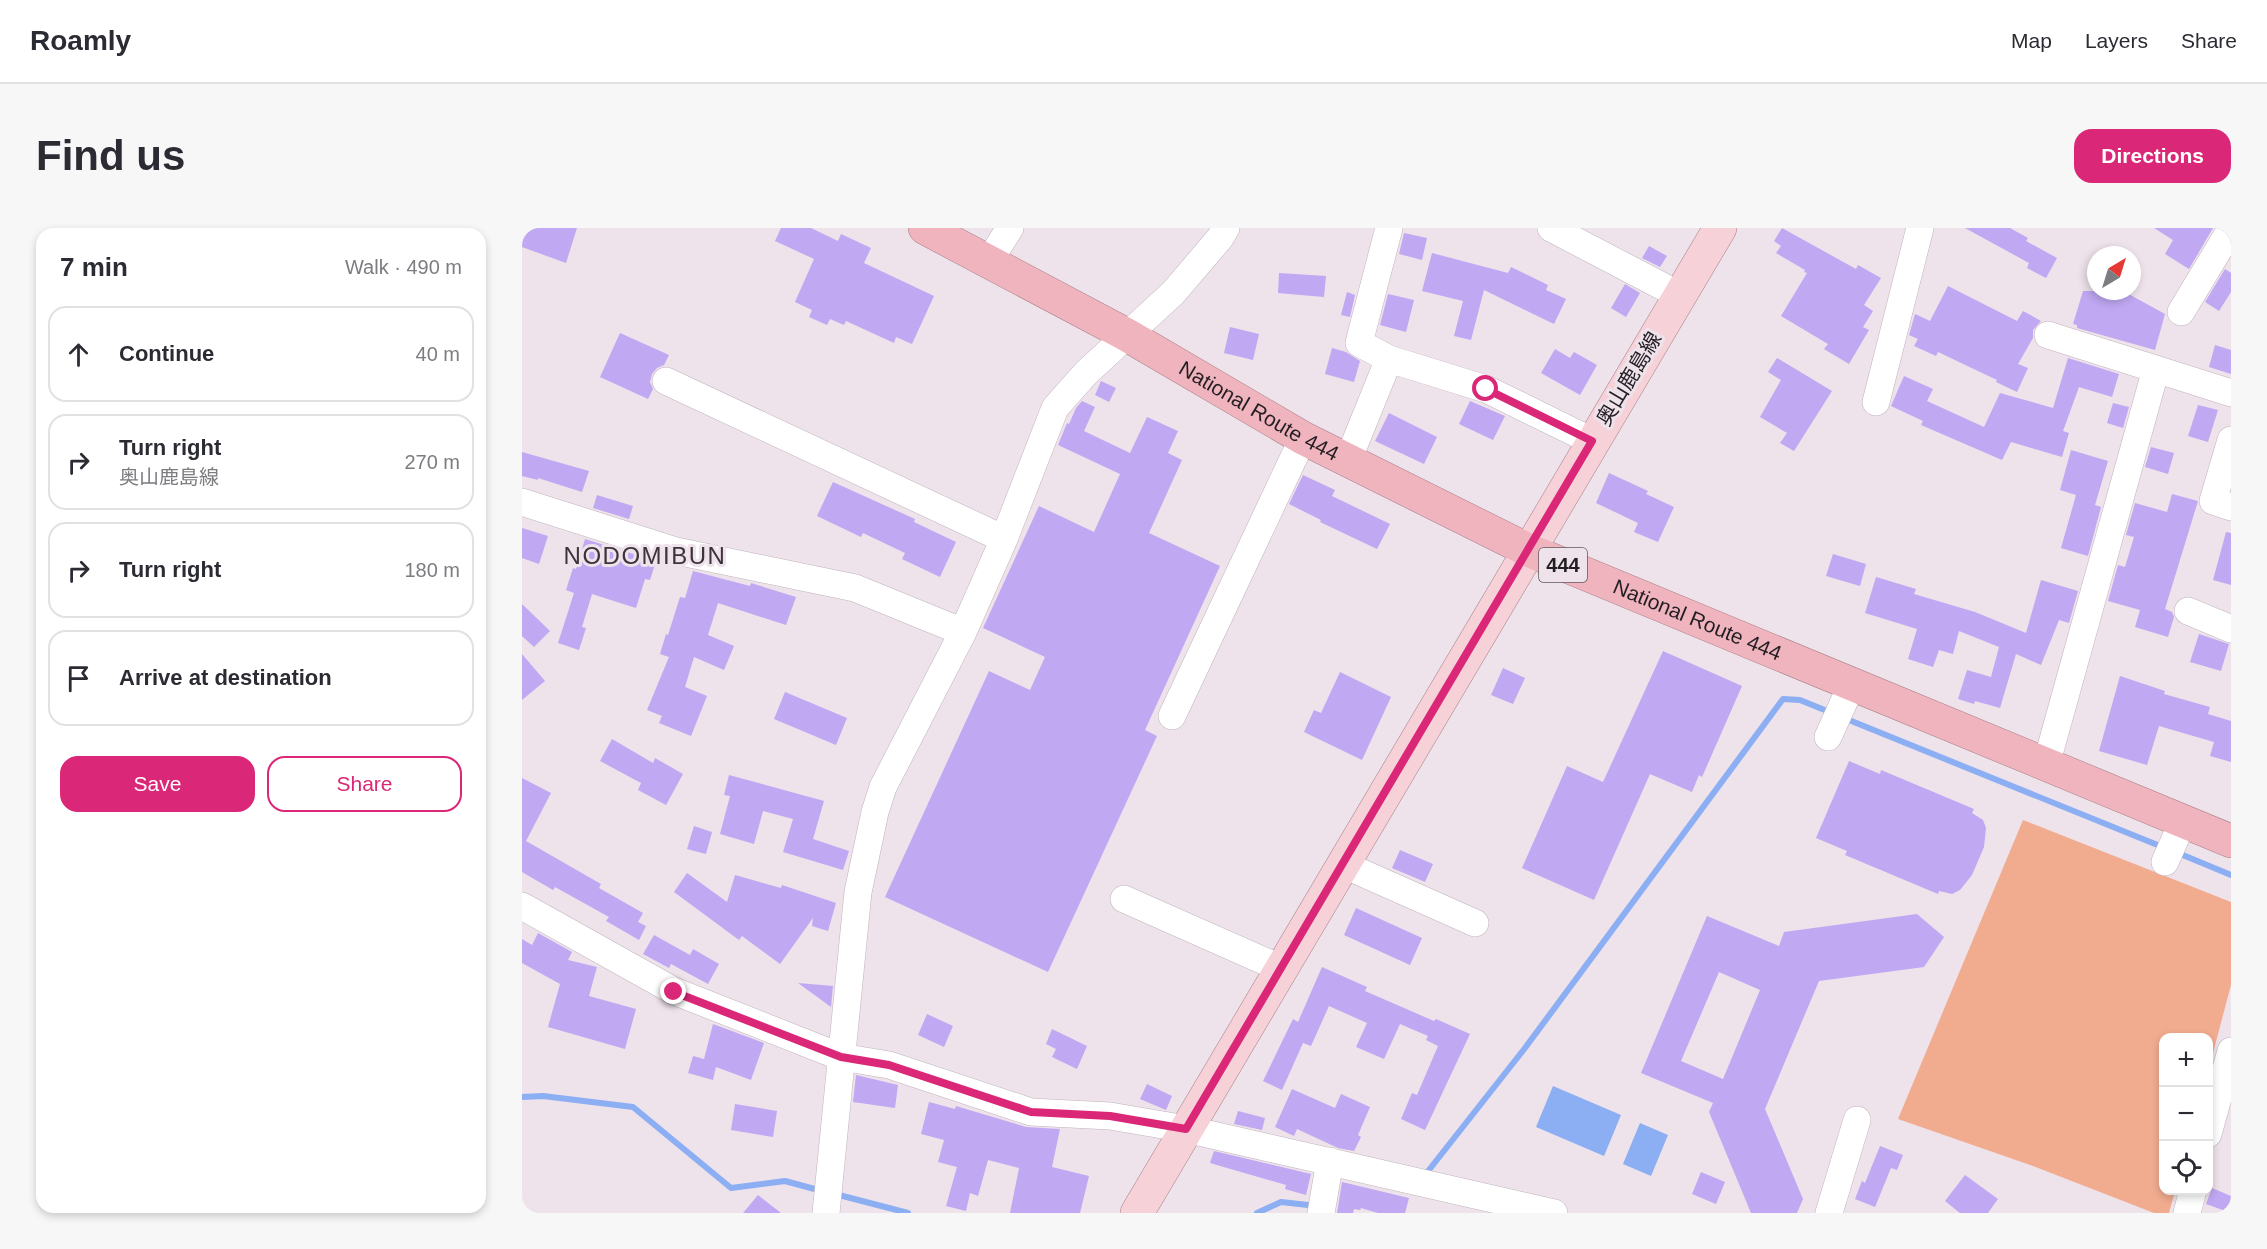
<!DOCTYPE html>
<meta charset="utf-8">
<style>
body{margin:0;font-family:Arial,"Noto Sans JP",sans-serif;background:#f7f7f7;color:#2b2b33}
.controls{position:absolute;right:18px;bottom:18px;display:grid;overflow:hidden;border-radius:12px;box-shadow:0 3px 9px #0003}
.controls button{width:54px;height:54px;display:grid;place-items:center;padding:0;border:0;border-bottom:2px solid #e1e1e2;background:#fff;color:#2b2b33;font:30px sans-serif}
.compass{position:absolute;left:1565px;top:18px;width:54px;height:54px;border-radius:50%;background:#fff;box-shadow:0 3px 9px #0003;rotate:38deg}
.stop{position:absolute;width:18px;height:18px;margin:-14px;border:4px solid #db2777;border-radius:50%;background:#fff}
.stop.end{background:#db2777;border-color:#fff;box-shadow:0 2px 6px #0008}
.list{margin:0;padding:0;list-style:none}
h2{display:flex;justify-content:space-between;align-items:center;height:78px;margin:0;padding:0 24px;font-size:26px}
h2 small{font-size:20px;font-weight:400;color:#7c7c81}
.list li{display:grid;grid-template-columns:39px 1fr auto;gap:18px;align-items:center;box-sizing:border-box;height:96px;margin:0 12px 12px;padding:0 12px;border:2px solid #e1e1e2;border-radius:18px}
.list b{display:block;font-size:22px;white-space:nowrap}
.list p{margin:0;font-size:20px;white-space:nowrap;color:#7c7c81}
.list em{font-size:20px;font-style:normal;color:#7c7c81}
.actions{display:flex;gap:12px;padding:18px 24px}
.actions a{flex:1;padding:14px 0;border:2px solid #db2777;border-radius:18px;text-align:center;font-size:21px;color:#db2777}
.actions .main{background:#db2777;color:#fff}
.icon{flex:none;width:33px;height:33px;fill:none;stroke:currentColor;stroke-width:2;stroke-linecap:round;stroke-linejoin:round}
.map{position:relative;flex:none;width:1709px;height:985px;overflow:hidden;border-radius:18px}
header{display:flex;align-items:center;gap:36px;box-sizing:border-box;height:84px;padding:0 30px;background:#fff;border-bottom:2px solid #e1e1e2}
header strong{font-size:28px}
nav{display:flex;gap:33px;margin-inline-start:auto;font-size:21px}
.intro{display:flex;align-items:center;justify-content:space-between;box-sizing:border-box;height:144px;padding:0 36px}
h1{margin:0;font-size:42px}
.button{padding:15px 27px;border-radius:18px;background:#db2777;color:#fff;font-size:21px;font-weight:700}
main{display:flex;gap:36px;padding:0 36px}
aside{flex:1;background:#fff;border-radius:18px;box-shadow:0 3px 9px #0003}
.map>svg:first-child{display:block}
.green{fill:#f1ac90}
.water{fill:#8caef3}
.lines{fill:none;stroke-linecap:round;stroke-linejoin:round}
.stream{stroke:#8caef3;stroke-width:6}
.building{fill:#c0a8f2;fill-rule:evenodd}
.minor-casing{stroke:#bfb4bd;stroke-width:28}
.major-casing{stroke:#a88087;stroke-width:34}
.highway-casing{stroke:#a88087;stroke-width:34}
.minor{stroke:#fff;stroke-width:27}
.major{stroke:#f6d2d8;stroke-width:33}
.highway{stroke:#f0b4be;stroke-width:33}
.route{stroke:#db2777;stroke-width:8}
.labels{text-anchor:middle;stroke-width:6;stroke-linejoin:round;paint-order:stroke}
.shield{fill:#eee2eb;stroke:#60595e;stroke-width:1.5}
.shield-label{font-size:20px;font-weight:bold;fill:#231e22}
.street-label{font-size:21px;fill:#231e22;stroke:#eee2eb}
.quarter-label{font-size:24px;letter-spacing:1.5px;fill:#3d343b;stroke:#eee2eb}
</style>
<header>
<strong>Roamly</strong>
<nav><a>Map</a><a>Layers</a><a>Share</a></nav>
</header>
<div class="intro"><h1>Find us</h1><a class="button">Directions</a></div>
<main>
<aside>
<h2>7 min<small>Walk · 490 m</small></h2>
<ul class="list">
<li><svg class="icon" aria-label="ahead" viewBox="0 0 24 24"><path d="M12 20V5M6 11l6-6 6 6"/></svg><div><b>Continue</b></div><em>40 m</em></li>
<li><svg class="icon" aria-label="right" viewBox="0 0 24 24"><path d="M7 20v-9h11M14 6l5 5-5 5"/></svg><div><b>Turn right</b><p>奥山鹿島線</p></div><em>270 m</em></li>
<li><svg class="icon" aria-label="right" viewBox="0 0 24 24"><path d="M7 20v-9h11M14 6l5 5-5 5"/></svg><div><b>Turn right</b></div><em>180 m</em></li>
<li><svg class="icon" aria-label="arrive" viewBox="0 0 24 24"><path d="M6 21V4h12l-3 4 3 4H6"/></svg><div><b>Arrive at destination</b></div></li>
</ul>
<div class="actions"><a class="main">Save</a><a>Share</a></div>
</aside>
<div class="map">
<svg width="1709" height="985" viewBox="0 0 1709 985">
<rect width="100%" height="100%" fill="#eee2eb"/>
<path class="green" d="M 1501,592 L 1709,674 L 1709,757 L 1687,840 L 1686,810 L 1642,810 L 1642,962 L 1653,963 L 1647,985 L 1632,985 L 1511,938 L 1376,891 Z"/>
<path class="water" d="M 1031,858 L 1099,887 L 1082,928 L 1014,899 Z
M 1118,895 L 1146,907 L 1129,948 L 1101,936 Z"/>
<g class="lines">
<path class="stream" d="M 1322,490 L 1643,620
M 1656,625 L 1709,647
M 0,869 L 21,868 L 111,879 L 209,960 L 263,953 L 300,963
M 903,947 L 1003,820 L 1261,471 L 1278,472 L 1310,485
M 313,966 L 386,985
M 735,985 L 759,974 L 795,978"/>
</g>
<path class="building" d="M 0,0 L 55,0 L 44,35 L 0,19 Z
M 259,0 L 289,0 L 316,13 L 319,6 L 349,20 L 342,35 L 412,68 L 390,116 L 374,109 L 372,115 L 324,93 L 322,97 L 308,91 L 305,97 L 287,89 L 290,82 L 273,74 L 292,31 L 253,13 Z
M 1260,0 L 1334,41 L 1336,37 L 1359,50 L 1342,77 L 1351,83 L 1341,99 L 1347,102 L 1327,136 L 1302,121 L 1306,116 L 1259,88 L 1285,45 L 1282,44 L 1283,42 L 1254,25 L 1259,18 L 1252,13 Z
M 1443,0 L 1488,0 L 1506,10 L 1504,13 L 1535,30 L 1524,50 L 1505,40 L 1507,35 Z
M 1632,0 L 1691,0 L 1667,41 L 1643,26 L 1651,12 Z
M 882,5 L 905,10 L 900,32 L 877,26 Z
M 1127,18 L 1145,28 L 1138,39 L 1120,30 Z
M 910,25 L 986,45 L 989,39 L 1026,57 L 1024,62 L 1044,71 L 1032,96 L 962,62 L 949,112 L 932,108 L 941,73 L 900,63 Z
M 1703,41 L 1709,45 L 1709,64 L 1697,83 L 1683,74 Z
M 757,45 L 804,48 L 802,69 L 756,65 Z
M 1103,56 L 1118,65 L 1104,89 L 1089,80 Z
M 1426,58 L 1495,93 L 1501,83 L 1519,93 L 1511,102 L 1511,110 L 1496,136 L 1506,140 L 1495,164 L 1474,154 L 1475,152 L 1416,124 L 1414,128 L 1392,118 L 1396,111 L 1387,107 L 1393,86 L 1408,93 Z
M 1561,63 L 1601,63 L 1643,86 L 1633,122 L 1555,100 L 1555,97 L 1551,96 Z
M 825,64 L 833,67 L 828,89 L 819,87 Z
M 866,66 L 892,72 L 884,104 L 858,97 Z
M 708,99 L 737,106 L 731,132 L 702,125 Z
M 98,105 L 147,127 L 142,137 L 135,140 L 130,146 L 128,154 L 131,161 L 126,171 L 78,149 Z
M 1693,117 L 1709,122 L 1709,146 L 1687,139 Z
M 810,120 L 824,124 L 838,133 L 832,154 L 803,146 Z
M 1033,121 L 1048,130 L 1052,124 L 1075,137 L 1058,167 L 1019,145 Z
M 1255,130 L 1310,163 L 1272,223 L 1258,215 L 1265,205 L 1238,189 L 1259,152 L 1246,144 Z
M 1546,130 L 1597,146 L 1590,169 L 1557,159 L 1541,203 L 1547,205 L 1540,229 L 1489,214 L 1480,232 L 1399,197 L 1401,193 L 1369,178 L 1382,148 L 1411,161 L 1405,173 L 1462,199 L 1478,165 L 1531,180 Z
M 579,153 L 594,160 L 587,174 L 573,167 Z
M 560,173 L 573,179 L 562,203 L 608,225 L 625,189 L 656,203 L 646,225 L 660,232 L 627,305 L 698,338 L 623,502 L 635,508 L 526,744 L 363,669 L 467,443 L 508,462 L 523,429 L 461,400 L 517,278 L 572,304 L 598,246 L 536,217 L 545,195 L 547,196 L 554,180 Z
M 948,173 L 983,188 L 971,212 L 937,196 Z
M 1591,175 L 1607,179 L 1601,200 L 1585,195 Z
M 1676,177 L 1696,182 L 1686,214 L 1666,208 Z
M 867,185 L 915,209 L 902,236 L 853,213 Z
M 1629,219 L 1652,225 L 1646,246 L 1623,239 Z
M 1549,222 L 1586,233 L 1573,277 L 1579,279 L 1566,328 L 1539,320 L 1554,267 L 1538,262 Z
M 0,224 L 67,243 L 60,264 L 16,250 L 16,252 L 0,248 Z
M 1087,245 L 1126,263 L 1124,266 L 1152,279 L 1136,314 L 1112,304 L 1116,295 L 1074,275 Z
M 781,247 L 813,262 L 810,268 L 868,296 L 855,321 L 798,294 L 799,292 L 767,276 Z
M 311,254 L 393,291 L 392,294 L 434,314 L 418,349 L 380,331 L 383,325 L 341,305 L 339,309 L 295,288 Z
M 1650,266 L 1676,273 L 1643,381 L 1650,384 L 1652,389 L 1646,409 L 1613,399 L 1618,382 L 1586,373 L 1596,337 L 1603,339 L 1612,309 L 1604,307 L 1613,275 L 1645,284 Z
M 75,267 L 111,278 L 107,291 L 71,280 Z
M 0,300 L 26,308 L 17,336 L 0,330 Z
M 1704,304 L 1709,305 L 1709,357 L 1691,352 Z
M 63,311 L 134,333 L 128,352 L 123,351 L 114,380 L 70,366 L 60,399 L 64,400 L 57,422 L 36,415 L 52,365 L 44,362 L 51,340 L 54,341 Z
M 1311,326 L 1344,336 L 1338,358 L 1304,348 Z
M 171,343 L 228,358 L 229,355 L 274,369 L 264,397 L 196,375 L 186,407 L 212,418 L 202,442 L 172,429 L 163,459 L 185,468 L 169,508 L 137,495 L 140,488 L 125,482 L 147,429 L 138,426 L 144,406 L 146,407 L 158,369 L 163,370 Z
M 1354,349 L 1394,361 L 1392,366 L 1453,384 L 1504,405 L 1519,352 L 1556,363 L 1547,395 L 1537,392 L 1519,437 L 1494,426 L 1478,480 L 1453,473 L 1452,476 L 1436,471 L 1445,442 L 1469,449 L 1477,419 L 1437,403 L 1431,426 L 1417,422 L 1411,439 L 1386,431 L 1395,401 L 1343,385 Z
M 0,376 L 28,403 L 12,419 L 0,408 Z
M 1677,406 L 1707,416 L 1699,443 L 1668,434 Z
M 1141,423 L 1220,458 L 1180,549 L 1177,547 L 1170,564 L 1128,546 L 1072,672 L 1000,640 L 1045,538 L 1081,554 Z
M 0,426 L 23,453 L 0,472 Z
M 981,440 L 1003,450 L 991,476 L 969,467 Z
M 818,444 L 869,469 L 840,532 L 782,504 L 792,482 L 799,485 Z
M 1598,448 L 1643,463 L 1642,466 L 1688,479 L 1686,486 L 1709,493 L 1709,534 L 1688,528 L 1692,514 L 1637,498 L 1625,537 L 1577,523 Z
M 263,464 L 325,490 L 314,517 L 252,491 Z
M 90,511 L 131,535 L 133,530 L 161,546 L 144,577 L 116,562 L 119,555 L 78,533 Z
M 1327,533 L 1358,546 L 1359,542 L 1452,581 L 1450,585 L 1461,592 L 1464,600 L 1462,619 L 1450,647 L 1438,662 L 1430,666 L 1417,663 L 1416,666 L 1323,627 L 1325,623 L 1294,610 Z
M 207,547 L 302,573 L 291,611 L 327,623 L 321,642 L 261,624 L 271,591 L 241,583 L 232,616 L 198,606 L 208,568 L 202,567 Z
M 0,550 L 29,565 L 4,613 L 79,656 L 77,660 L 121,685 L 116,694 L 124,698 L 117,712 L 84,693 L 87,689 L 33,659 L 31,662 L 0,644 Z
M 172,598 L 190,604 L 184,626 L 165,621 Z
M 878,622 L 911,636 L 903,654 L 870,640 Z
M 165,645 L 205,674 L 213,647 L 259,660 L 260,657 L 314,675 L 306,703 L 290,698 L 291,690 L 258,736 L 220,708 L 217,712 L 152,664 Z
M 834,680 L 900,710 L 888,737 L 822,707 Z
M 1395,686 L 1422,709 L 1402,739 L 1297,753 L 1243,881 L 1281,971 L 1275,985 L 1229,985 L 1187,884 L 1191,875 L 1119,845 L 1185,688 L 1257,718 L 1262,704 ZM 1197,744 L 1238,762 L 1201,851 L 1159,833 Z
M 16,705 L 50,724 L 46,732 L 75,739 L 67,768 L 114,781 L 103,821 L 26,799 L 38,756 L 0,735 L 0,711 L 10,717 Z
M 132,707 L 168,727 L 171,721 L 197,736 L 186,756 L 149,736 L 147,740 L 121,726 Z
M 800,739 L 845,759 L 843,763 L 912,793 L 914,791 L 948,806 L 903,902 L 879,891 L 890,865 L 895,867 L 916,818 L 904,812 L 906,808 L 878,796 L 862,831 L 834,819 L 845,795 L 807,778 L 789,818 L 781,815 L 760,862 L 741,853 L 771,791 L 776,794 Z
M 276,755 L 311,758 L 309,779 Z
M 405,786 L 431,798 L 422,819 L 396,807 Z
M 191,796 L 242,815 L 229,852 L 194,839 L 191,852 L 166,845 L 171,828 L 182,831 Z
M 530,801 L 565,818 L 555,841 L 530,829 L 534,821 L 524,816 Z
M 334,847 L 376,857 L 373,880 L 331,874 Z
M 625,856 L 650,868 L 644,882 L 618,871 Z
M 770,861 L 813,880 L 819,866 L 848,879 L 836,907 L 839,909 L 832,923 L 816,920 L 775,901 L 772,908 L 753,899 Z
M 407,874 L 433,881 L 434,878 L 504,899 L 538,901 L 530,939 L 567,948 L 558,985 L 488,985 L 497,940 L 466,932 L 456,968 L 448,965 L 444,983 L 424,978 L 435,939 L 416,934 L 422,912 L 399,906 Z
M 213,876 L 255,883 L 251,909 L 209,902 Z
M 716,883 L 743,890 L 740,902 L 712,896 Z
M 1358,918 L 1381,927 L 1375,942 L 1369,940 L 1353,979 L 1333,971 L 1340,953 L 1343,955 Z
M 692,923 L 789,946 L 784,967 L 763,961 L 764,957 L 688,935 Z
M 1179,944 L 1203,954 L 1194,976 L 1170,966 Z
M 1443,947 L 1476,971 L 1466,985 L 1438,985 L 1423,973 Z
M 820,954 L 887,970 L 883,985 L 856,985 L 839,980 L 838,982 L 832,981 L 831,985 L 815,985 Z
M 1690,960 L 1709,968 L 1709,985 L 1684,976 Z
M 236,967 L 259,985 L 221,985 Z"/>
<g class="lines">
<g class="minor-casing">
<path id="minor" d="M 1029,0 L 1157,67
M 467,33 L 488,0
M 1659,84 L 1709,1
M 1526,107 L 1709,165
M 867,131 L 837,115 L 867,0
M 144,153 L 482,311
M 1354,174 L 1398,0
M 1709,212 L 1691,273 L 1709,279
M 826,232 L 867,131 L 964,161 L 1070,213
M 0,274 L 154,323 L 333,360 L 441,404
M 1666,383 L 1709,401
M 650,488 L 781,210
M 1306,509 L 1330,456
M 1524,537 L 1634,141
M 1643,634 L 1661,593
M 820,636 L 953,695
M 602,671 L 758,740
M 0,678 L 152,763 L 319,829 L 367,837 L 509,884 L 588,888 L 664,901 L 1032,985
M 1686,906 L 1709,823
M 304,985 L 336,664 L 353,584 L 361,559 L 441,404 L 482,311 L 533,180 L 564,145 L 651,65 L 698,10 L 704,0
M 799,985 L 808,933
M 1307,985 L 1335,892
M 1665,985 L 1671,962"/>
</g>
<g class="major-casing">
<path id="major" d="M 615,985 L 1198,0"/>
</g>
<g class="highway-casing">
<g id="highway">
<path id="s1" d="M 403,0 L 605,107 L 781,210 L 1006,322 L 1709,613"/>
</g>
</g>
<use href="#minor" class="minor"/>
<use href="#major" class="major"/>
<use href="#highway" class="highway"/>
</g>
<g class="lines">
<path class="route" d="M 152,764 L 319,829 L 367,837 L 509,884 L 588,888 L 664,901 L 1070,213 L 964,161"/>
</g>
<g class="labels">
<rect class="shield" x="1017" y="320" width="48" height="34" rx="4.5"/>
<g class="shield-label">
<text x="1041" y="344">444</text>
</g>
<g class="street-label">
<text transform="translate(1107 151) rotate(-59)" y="7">奥山鹿島線</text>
<text dy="7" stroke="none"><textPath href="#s1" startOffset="381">National Route 444</textPath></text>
<text dy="7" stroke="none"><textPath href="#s1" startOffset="867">National Route 444</textPath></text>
</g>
<g class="quarter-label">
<text x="123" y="336">NODOMIBUN</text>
</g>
</g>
</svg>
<div class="controls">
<button>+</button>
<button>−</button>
<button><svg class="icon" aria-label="locate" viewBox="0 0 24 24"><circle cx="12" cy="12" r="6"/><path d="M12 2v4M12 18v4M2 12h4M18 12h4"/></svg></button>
</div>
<svg class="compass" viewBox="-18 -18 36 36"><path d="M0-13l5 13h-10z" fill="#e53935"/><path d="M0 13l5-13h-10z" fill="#7c7c81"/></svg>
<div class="stop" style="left:964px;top:161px"></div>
<div class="stop end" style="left:152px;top:764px"></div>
</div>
</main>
